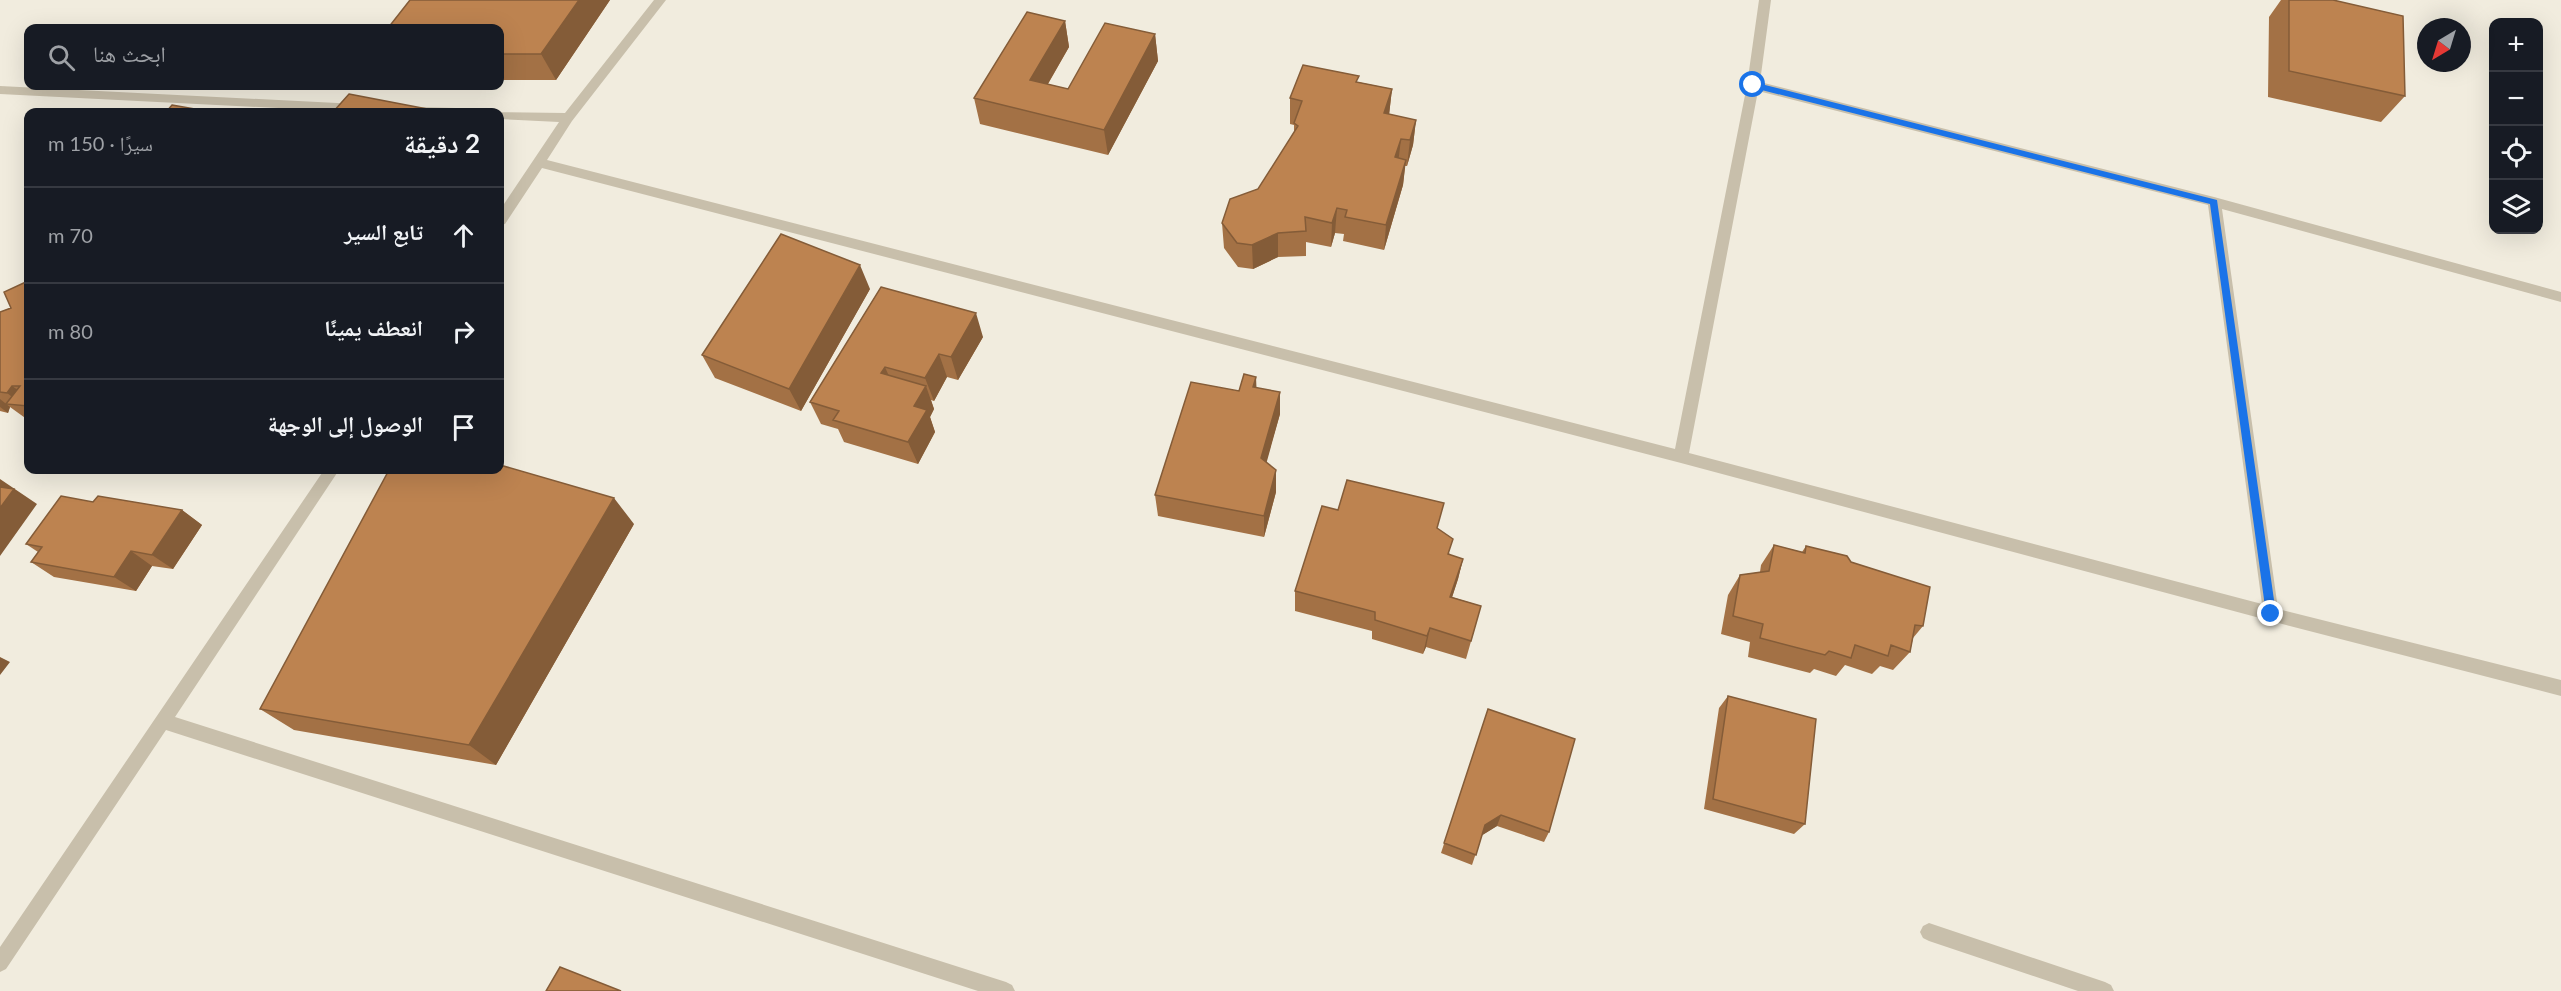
<!DOCTYPE html>
<html lang="ar">
<meta charset="utf-8">
<style>
body{margin:0;font-family:Lato,"Noto Naskh Arabic",sans-serif;background:#242831;color:#f1f3f6;direction:rtl}
.controls{position:absolute;right:18px;top:18px;display:grid;overflow:hidden;border-radius:12px;box-shadow:0 6px 24px #0002}
.controls button{width:54px;height:54px;display:grid;place-items:center;padding:0;border:0;border-bottom:2px solid #363941;background:#171b24;color:#f1f3f6;font:30px sans-serif}
.compass{position:absolute;left:2417px;top:18px;width:54px;height:54px;border-radius:50%;background:#171b24;box-shadow:0 6px 24px #0002;rotate:218deg}
.stop{position:absolute;width:18px;height:18px;margin:-14px;border:4px solid #1a73e8;border-radius:50%;background:#fff}
.stop.end{background:#1a73e8;border-color:#fff;box-shadow:0 2px 6px #0008}
.list{margin:0;padding:0;list-style:none}
h2{display:flex;justify-content:space-between;align-items:center;height:78px;margin:0;padding:0 24px;font-size:26px}
h2 small{font-size:20px;font-weight:400;color:#9ea1a6}
.list li{display:grid;grid-template-columns:39px 1fr auto;gap:18px;align-items:center;box-sizing:border-box;height:96px;padding:0 24px;border-top:2px solid #363941}
.list b{display:block;font-size:22px;white-space:nowrap}
.list em{font-size:20px;font-style:normal;color:#9ea1a6}
.icon{flex:none;width:33px;height:33px;fill:none;stroke:currentColor;stroke-width:2;stroke-linecap:round;stroke-linejoin:round}
.map{position:relative;flex:none;width:2561px;height:991px;overflow:hidden;direction:ltr}
.search{position:absolute;background:#171b24;box-shadow:0 6px 24px #0002;left:24px;top:24px;width:480px;height:66px;display:flex;align-items:center;gap:15px;box-sizing:border-box;padding:0 21px;border-radius:12px;color:#9ea1a6;font-size:22px}
.panel{position:absolute;background:#171b24;box-shadow:0 6px 24px #0002;left:24px;top:108px;width:480px;height:366px;border-radius:12px;direction:rtl}
.map>svg:first-child{display:block}
.lines{fill:none;stroke-linecap:round;stroke-linejoin:round}
.minor{fill:#c8bfab;fill-rule:evenodd}
.wall{fill:#a37145}
.shaded-wall{fill:#845c38}
.building{fill:#bd8350;stroke:#845c38;stroke-width:1.5}
.route{fill:#1a73e8}
</style>
<div class="map">
<svg width="2561" height="991" viewBox="0 0 2561 991">
<rect width="100%" height="100%" fill="#f1ecde"/>
<g class="lines">
<path class="minor" d="M 654,0 L 666,0 L 572,121 L 547,160 L 1675,449 L 1747,85 L 1759,0 L 1771,0 L 1760,82 L 2214,197 L 2561,292 L 2561,302 L 2222,209 L 2278,609 L 2561,680 L 2561,696 L 2271,621 L 1681,463 L 542,168 L 505,224 L 500,225 L 500,210 L 559,122 L 500,119 L 500,112 L 496,112 L 565,113 ZM 1758,91 L 2208,205 L 2262,604 L 1689,453 Z
M 0,86 L 357,104 L 363,108 L 357,112 L 0,94 Z
M 420,107 L 456,108 L 462,112 L 415,112 L 416,108 Z
M 324,470 L 339,470 L 175,717 L 1006,982 L 1012,985 L 1015,991 L 978,991 L 166,730 L 6,969 L 0,972 L 0,947 Z
M 1929,923 L 2105,982 L 2111,985 L 2114,991 L 2078,991 L 1929,941 L 1923,938 L 1920,932 L 1923,926 Z"/>
</g>
<path class="wall" d="M 610,0 L 556,80 L 500,80 L 500,28 Z
M 2281,0 L 2333,0 L 2405,96 L 2381,122 L 2268,97 L 2269,17 Z
M 1065,21 L 1069,47 L 1048,84 L 1068,89 L 1155,34 L 1158,61 L 1108,155 L 980,124 L 974,98 Z
M 1358,82 L 1392,89 L 1389,115 L 1416,120 L 1413,145 L 1407,166 L 1405,166 L 1403,185 L 1384,250 L 1343,241 L 1344,234 L 1335,233 L 1331,247 L 1306,242 L 1306,256 L 1278,257 L 1253,269 L 1238,267 L 1224,248 L 1222,223 L 1258,189 L 1294,133 L 1294,125 L 1290,124 L 1290,98 Z
M 28,281 L 28,420 L 10,407 L 8,413 L 0,411 L 0,312 L 11,308 Z
M 881,287 L 983,337 L 958,380 L 947,377 L 934,401 L 931,400 L 934,409 L 930,417 L 935,432 L 918,464 L 844,442 L 838,429 L 821,424 L 810,402 Z
M 870,289 L 801,411 L 715,378 L 702,355 Z
M 1256,388 L 1280,392 L 1280,414 L 1266,462 L 1276,492 L 1264,537 L 1158,516 L 1155,495 L 1239,391 Z
M 93,502 L 182,510 L 202,525 L 173,569 L 152,566 L 136,591 L 54,577 L 31,562 L 38,552 L 26,544 Z
M 1338,510 L 1438,529 L 1450,555 L 1463,559 L 1458,579 L 1452,597 L 1481,606 L 1466,659 L 1426,647 L 1423,654 L 1372,639 L 1372,631 L 1295,611 L 1295,591 Z
M 634,524 L 496,765 L 294,730 L 260,709 Z
M 1774,545 L 1802,552 L 1806,546 L 1851,562 L 1923,626 L 1913,638 L 1910,652 L 1893,670 L 1880,666 L 1872,674 L 1845,665 L 1836,676 L 1814,669 L 1810,673 L 1748,657 L 1750,642 L 1721,634 L 1728,595 L 1740,575 L 1760,572 L 1761,565 Z
M 1728,696 L 1805,824 L 1794,834 L 1704,809 L 1719,708 Z
M 1488,709 L 1549,832 L 1544,842 L 1497,826 L 1482,835 L 1472,865 L 1441,853 Z"/>
<path class="shaded-wall" d="M 579,0 L 610,0 L 556,80 L 541,54 Z
M 1065,21 L 1069,47 L 1035,106 L 1030,80 Z
M 1155,34 L 1158,61 L 1108,155 L 1104,130 Z
M 1392,89 L 1389,115 L 1384,113 Z
M 1416,120 L 1413,145 L 1407,166 L 1410,140 Z
M 1401,139 L 1398,164 L 1395,157 Z
M 1406,160 L 1403,185 L 1384,250 L 1386,225 Z
M 1337,208 L 1335,233 L 1331,247 L 1332,223 Z
M 1278,233 L 1278,257 L 1253,269 L 1252,245 Z
M 860,265 L 870,289 L 801,411 L 789,389 Z
M 976,313 L 983,337 L 958,380 L 951,357 Z
M 939,354 L 947,377 L 934,401 L 925,378 Z
M 885,367 L 895,390 L 881,373 Z
M 1256,377 L 1257,400 L 1253,387 Z
M 12,386 L 28,397 L 24,406 L 7,393 Z
M 926,386 L 934,409 L 930,417 L 935,432 L 918,464 L 908,442 L 914,406 Z
M 1280,392 L 1280,414 L 1262,479 L 1261,458 Z
M 0,399 L 10,407 L 8,413 L 0,407 Z
M 1276,470 L 1276,492 L 1264,537 L 1264,516 Z
M 0,479 L 37,504 L 0,556 Z
M 614,498 L 634,524 L 496,765 L 469,745 Z
M 182,510 L 202,525 L 173,569 L 152,555 Z
M 131,551 L 152,566 L 136,591 L 114,577 Z
M 1463,559 L 1458,579 L 1446,616 L 1450,597 Z
M 1430,628 L 1426,647 L 1423,654 L 1427,636 Z
M 0,657 L 10,662 L 0,675 Z
M 1501,815 L 1497,826 L 1481,836 L 1485,825 Z"/>
<path class="building" d="M 410,0 L 579,0 L 541,54 L 500,54 L 500,28 L 388,28 Z
M 2289,0 L 2333,0 L 2403,16 L 2405,96 L 2289,71 Z
M 1027,12 L 1065,21 L 1030,80 L 1068,89 L 1105,23 L 1155,34 L 1104,130 L 974,98 Z
M 1303,65 L 1359,76 L 1356,82 L 1392,89 L 1384,113 L 1416,120 L 1410,140 L 1401,139 L 1395,157 L 1406,160 L 1386,225 L 1345,217 L 1347,210 L 1337,208 L 1332,223 L 1305,217 L 1306,231 L 1278,233 L 1252,245 L 1237,243 L 1222,223 L 1230,199 L 1258,189 L 1298,126 L 1294,123 L 1302,101 L 1290,98 Z
M 349,94 L 443,112 L 333,112 Z
M 172,105 L 212,112 L 166,112 Z
M 781,234 L 860,265 L 789,389 L 702,355 Z
M 28,281 L 28,406 L 6,404 L 20,386 L 12,386 L 7,393 L 0,392 L 0,312 L 11,308 L 4,292 Z
M 881,287 L 976,313 L 951,357 L 939,354 L 925,378 L 885,367 L 881,373 L 926,386 L 914,406 L 927,410 L 908,442 L 833,420 L 839,411 L 810,402 Z
M 1244,374 L 1256,377 L 1253,387 L 1280,392 L 1261,458 L 1276,470 L 1264,516 L 1155,495 L 1191,382 L 1239,391 Z
M 500,465 L 614,498 L 469,745 L 260,709 L 389,470 L 500,470 Z
M 1347,480 L 1444,503 L 1437,528 L 1453,539 L 1448,554 L 1463,559 L 1450,597 L 1481,606 L 1471,641 L 1430,628 L 1427,636 L 1375,620 L 1375,612 L 1295,591 L 1322,506 L 1338,510 Z
M 0,487 L 14,489 L 0,508 Z
M 61,496 L 93,502 L 98,496 L 182,510 L 152,555 L 131,551 L 114,577 L 31,562 L 42,547 L 26,544 Z
M 1774,545 L 1805,553 L 1806,546 L 1847,556 L 1851,562 L 1930,587 L 1923,626 L 1915,625 L 1910,652 L 1891,645 L 1888,656 L 1855,645 L 1851,658 L 1829,651 L 1825,655 L 1760,638 L 1763,624 L 1733,616 L 1740,575 L 1769,571 Z
M 1728,696 L 1816,719 L 1805,824 L 1713,799 Z
M 1488,709 L 1575,739 L 1549,832 L 1501,815 L 1485,825 L 1476,855 L 1444,843 Z
M 560,967 L 621,991 L 546,991 Z"/>
<path class="route" d="M 1753,82 L 2217,200 L 2276,614 L 2275,618 L 2271,619 L 2266,614 L 2210,204 L 1750,87 L 1749,85 Z"/>
</svg>
<div class="controls">
<button>+</button>
<button>−</button>
<button><svg class="icon" aria-label="locate" viewBox="0 0 24 24"><circle cx="12" cy="12" r="6"/><path d="M12 2v4M12 18v4M2 12h4M18 12h4"/></svg></button>
<button><svg class="icon" aria-label="layers" viewBox="0 0 24 24"><path d="M12 4l9 5-9 5-9-5zM3 14l9 5 9-5"/></svg></button>
</div>
<svg class="compass" viewBox="-18 -18 36 36"><path d="M0-13l5 13h-10z" fill="#e53935"/><path d="M0 13l5-13h-10z" fill="#9ea1a6"/></svg>
<div class="stop" style="left:1753px;top:85px"></div>
<div class="stop end" style="left:2271px;top:614px"></div>
<div class="search"><svg class="icon" aria-label="search" viewBox="0 0 24 24"><circle cx="10" cy="10" r="6"/><path d="M15 15l6 6"/></svg>ابحث هنا</div>
<section class="panel">
<h2>2 دقيقة<small>سيرًا · 150 m</small></h2>
<ul class="list">
<li><svg class="icon" aria-label="ahead" viewBox="0 0 24 24"><path d="M12 20V5M6 11l6-6 6 6"/></svg><div><b>تابع السير</b></div><em>70 m</em></li>
<li><svg class="icon" aria-label="right" viewBox="0 0 24 24"><path d="M7 20v-9h11M14 6l5 5-5 5"/></svg><div><b>انعطف يمينًا</b></div><em>80 m</em></li>
<li><svg class="icon" aria-label="arrive" viewBox="0 0 24 24"><path d="M6 21V4h12l-3 4 3 4H6"/></svg><div><b>الوصول إلى الوجهة</b></div></li>
</ul>
</section>
</div>
